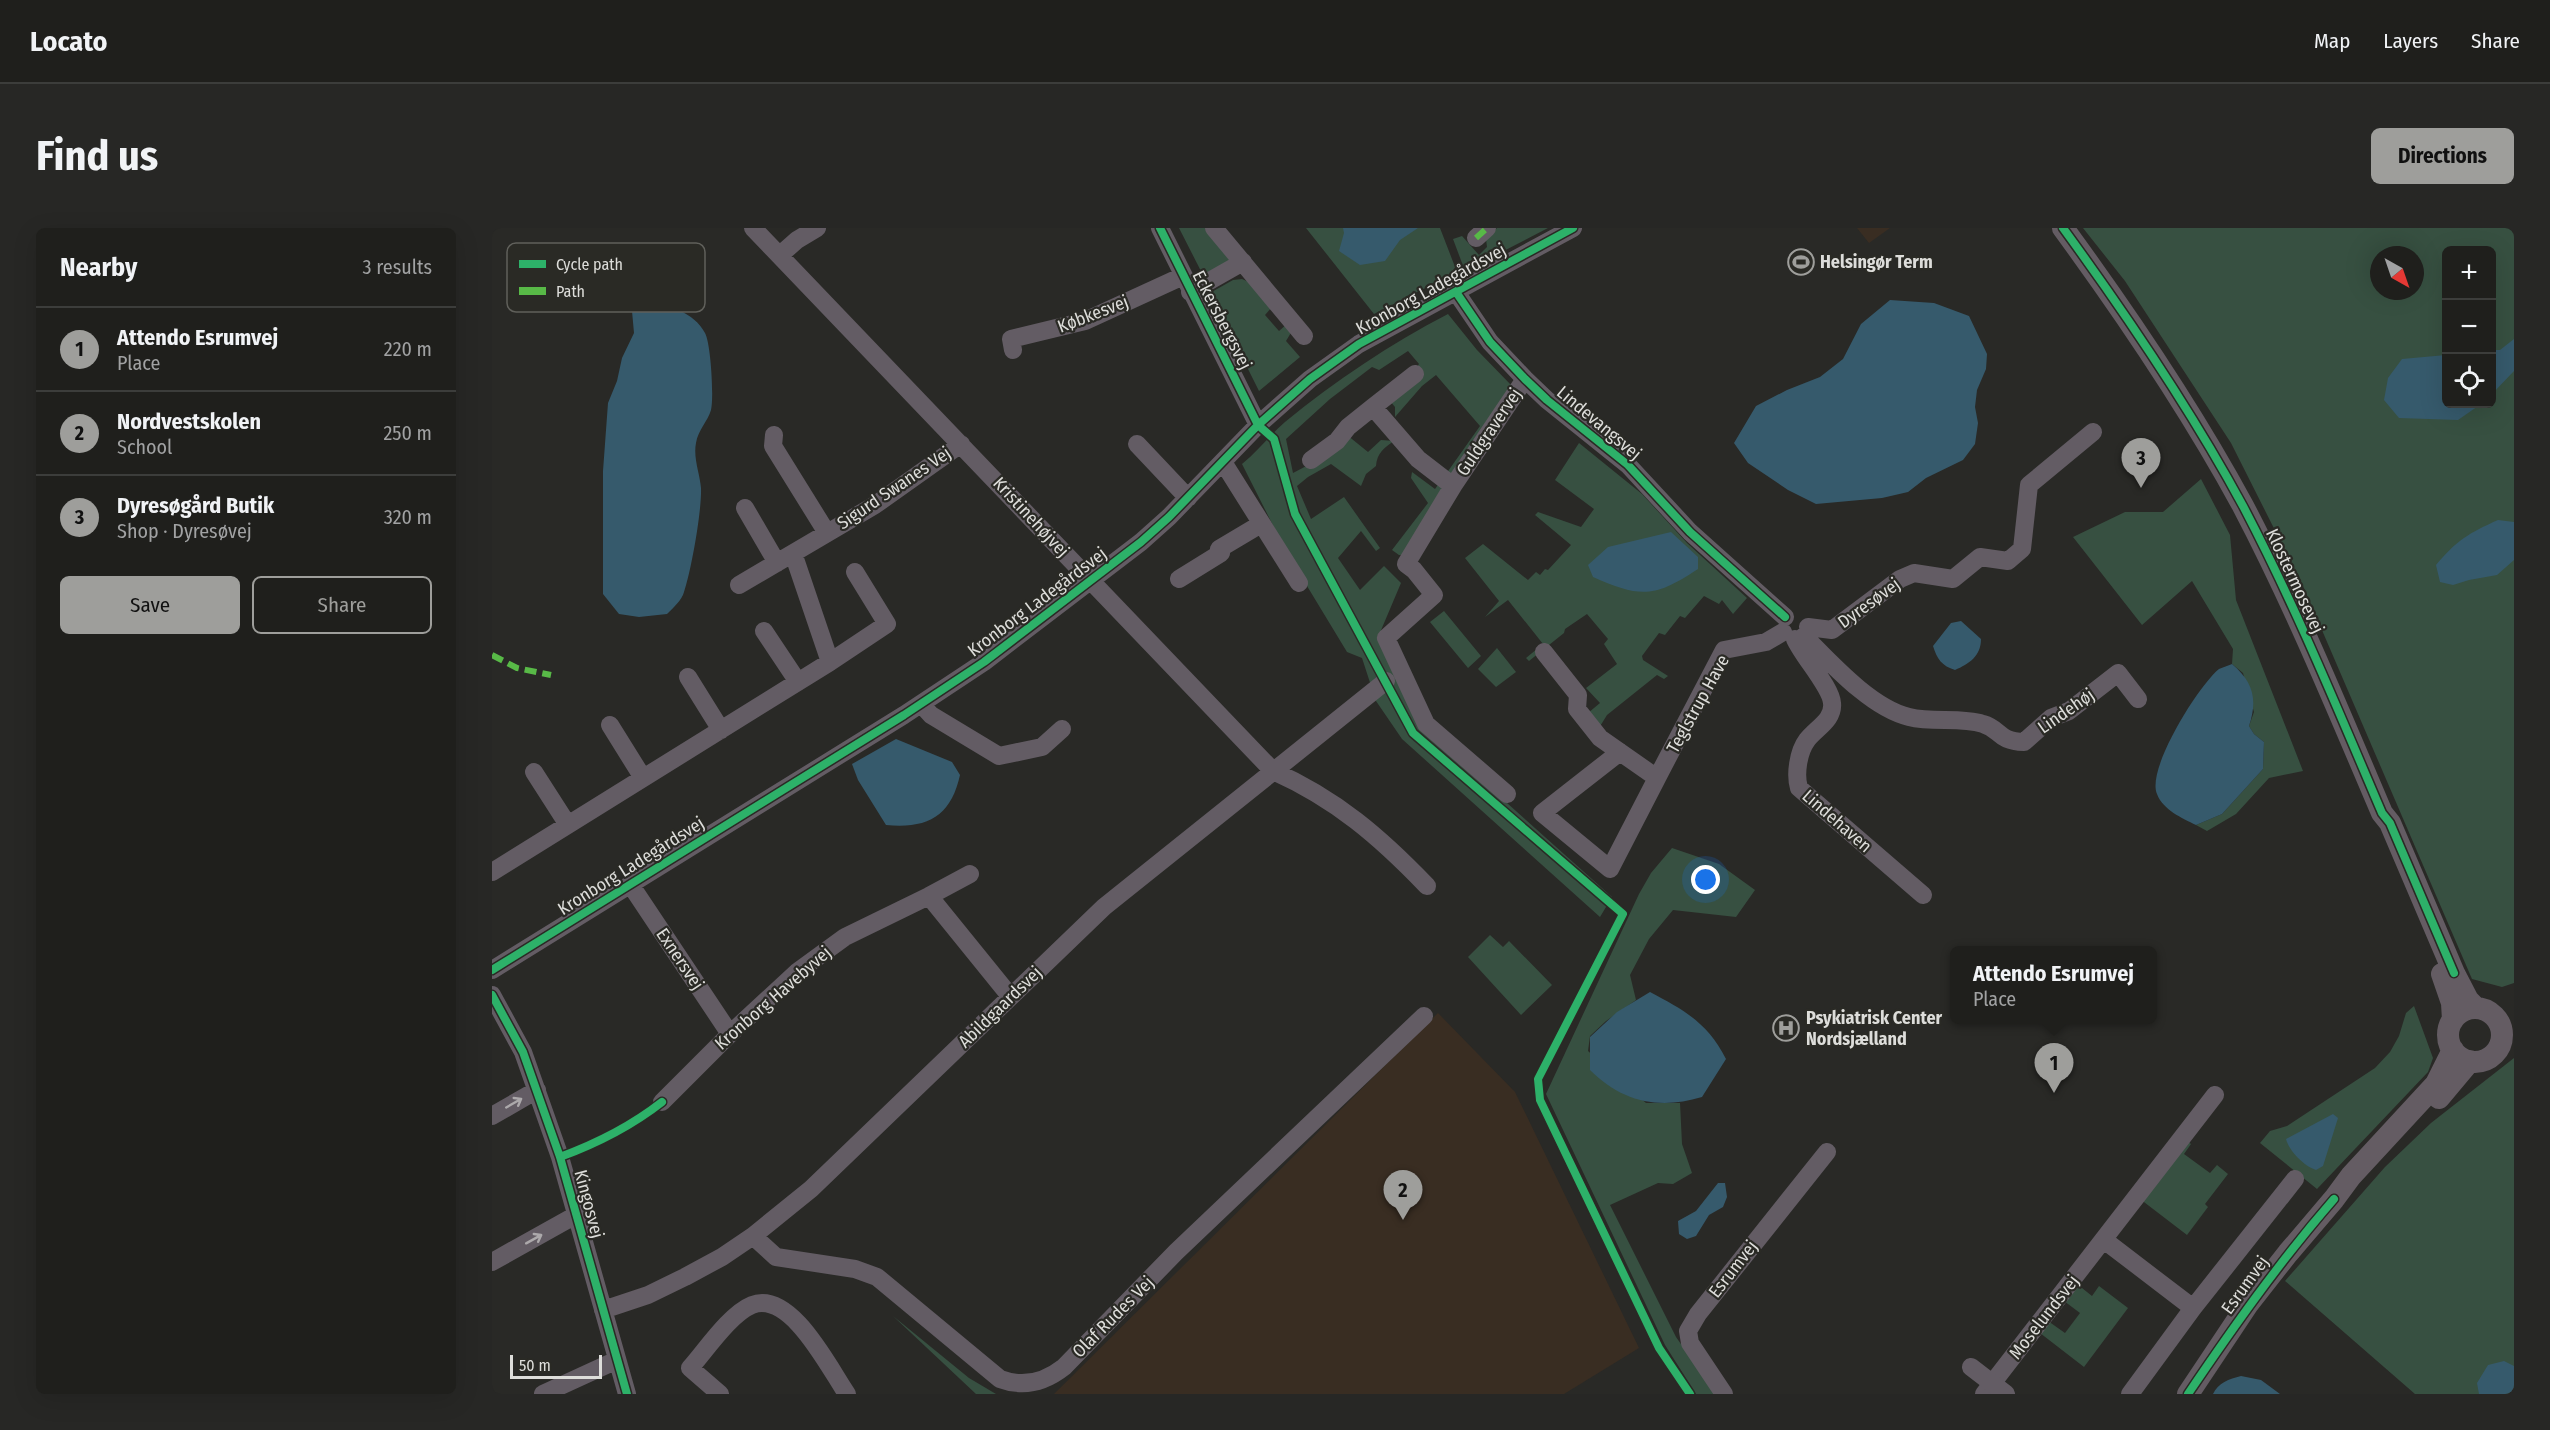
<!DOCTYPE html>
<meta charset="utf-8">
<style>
body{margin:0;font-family:"Fira Sans Condensed",sans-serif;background:#272725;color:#f1f3f6}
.controls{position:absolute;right:18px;top:18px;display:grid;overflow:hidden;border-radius:9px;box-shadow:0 6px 24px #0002}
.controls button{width:54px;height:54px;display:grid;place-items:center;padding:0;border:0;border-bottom:2px solid #3c3d3b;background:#1f1f1c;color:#f1f3f6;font:30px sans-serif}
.compass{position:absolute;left:1878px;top:18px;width:54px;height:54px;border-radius:50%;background:#1f1f1c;box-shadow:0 6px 24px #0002;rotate:140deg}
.scale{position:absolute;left:18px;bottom:15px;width:92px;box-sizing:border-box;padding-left:6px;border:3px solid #ddddda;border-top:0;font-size:16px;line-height:21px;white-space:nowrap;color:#ddddda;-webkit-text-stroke:4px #2a2a25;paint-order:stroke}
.you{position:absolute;left:1214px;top:652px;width:21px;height:21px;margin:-15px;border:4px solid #fff;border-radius:50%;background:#1a73e8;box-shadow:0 0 0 9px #1a73e833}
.badge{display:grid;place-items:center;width:39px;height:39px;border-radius:50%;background:#9e9e9b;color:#111;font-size:20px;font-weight:700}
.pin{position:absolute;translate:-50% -50px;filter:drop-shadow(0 2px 3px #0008)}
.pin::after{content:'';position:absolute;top:32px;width:21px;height:18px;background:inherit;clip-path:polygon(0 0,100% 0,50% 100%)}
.popup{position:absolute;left:1458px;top:718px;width:207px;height:78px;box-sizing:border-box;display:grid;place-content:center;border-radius:9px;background:#1f1f1c;filter:drop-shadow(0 2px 4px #0005);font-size:20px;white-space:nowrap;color:#a1a2a3}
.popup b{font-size:22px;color:#f1f3f6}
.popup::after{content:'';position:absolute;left:50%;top:100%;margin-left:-12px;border:12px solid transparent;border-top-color:#1f1f1c}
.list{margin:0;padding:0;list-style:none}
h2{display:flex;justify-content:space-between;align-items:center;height:78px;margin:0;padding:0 24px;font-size:26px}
h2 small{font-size:20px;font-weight:400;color:#a1a2a3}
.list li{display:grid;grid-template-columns:39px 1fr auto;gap:18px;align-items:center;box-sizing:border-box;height:84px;padding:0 24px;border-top:2px solid #3c3d3b}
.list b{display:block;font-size:22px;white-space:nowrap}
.list p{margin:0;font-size:20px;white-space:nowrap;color:#a1a2a3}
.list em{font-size:20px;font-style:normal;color:#a1a2a3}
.actions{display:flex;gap:12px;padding:18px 24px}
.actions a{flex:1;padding:14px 0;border:2px solid #9e9e9b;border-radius:9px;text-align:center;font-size:21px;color:#9e9e9b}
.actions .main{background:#9e9e9b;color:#111}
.icon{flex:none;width:33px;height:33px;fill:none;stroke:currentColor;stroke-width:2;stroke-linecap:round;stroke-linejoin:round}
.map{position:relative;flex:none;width:2022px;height:1166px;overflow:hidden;border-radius:9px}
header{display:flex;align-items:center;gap:36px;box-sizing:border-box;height:84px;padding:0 30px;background:#1f1f1c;border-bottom:2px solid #3c3d3b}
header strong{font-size:28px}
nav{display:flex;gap:33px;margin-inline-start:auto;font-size:21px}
.intro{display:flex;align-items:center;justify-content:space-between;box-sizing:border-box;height:144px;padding:0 36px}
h1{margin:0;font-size:42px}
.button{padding:15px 27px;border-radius:9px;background:#9e9e9b;color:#111;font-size:21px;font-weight:700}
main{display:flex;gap:36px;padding:0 36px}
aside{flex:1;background:#1f1f1c;border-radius:9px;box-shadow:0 6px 24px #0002}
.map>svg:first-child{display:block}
.education{fill:#392d22}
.green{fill:#375041;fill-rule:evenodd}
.water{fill:#365a6c}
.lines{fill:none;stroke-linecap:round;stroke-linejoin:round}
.minor{stroke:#635c64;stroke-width:18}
.major{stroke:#645c63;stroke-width:22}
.minor-bridge{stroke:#635c64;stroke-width:18}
.quiet{stroke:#58b947;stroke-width:6;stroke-dasharray:12 6;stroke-linecap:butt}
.cycleway-casing{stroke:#2a2a25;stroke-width:11}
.cycleway{stroke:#2db169;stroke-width:8}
.oneway{stroke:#aca9ab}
.labels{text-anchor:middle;stroke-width:4.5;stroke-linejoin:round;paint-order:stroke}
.poi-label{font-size:18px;font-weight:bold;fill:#ddddda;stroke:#2a2a25;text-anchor:start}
.street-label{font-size:18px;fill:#ddddda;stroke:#2a2a25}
.key{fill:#2a2a25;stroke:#60605b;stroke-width:1.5}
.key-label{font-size:16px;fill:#ddddda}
</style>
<header>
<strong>Locato</strong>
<nav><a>Map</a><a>Layers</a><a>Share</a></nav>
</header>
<div class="intro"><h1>Find us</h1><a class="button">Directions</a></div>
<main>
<aside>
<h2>Nearby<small>3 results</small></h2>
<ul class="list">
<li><span class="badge">1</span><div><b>Attendo Esrumvej</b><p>Place</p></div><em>220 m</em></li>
<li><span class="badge">2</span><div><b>Nordvestskolen</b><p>School</p></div><em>250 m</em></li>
<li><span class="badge">3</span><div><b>Dyresøgård Butik</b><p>Shop · Dyresøvej</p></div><em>320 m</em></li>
</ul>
<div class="actions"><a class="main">Save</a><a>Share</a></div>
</aside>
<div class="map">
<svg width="2022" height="1166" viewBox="0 0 2022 1166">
<rect width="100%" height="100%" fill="#292926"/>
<path class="education" d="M 1365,0 L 1398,0 L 1377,15 Z
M 946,785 L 1023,864 L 1147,1120 L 1072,1166 L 562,1166 Z"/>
<path class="green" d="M 687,0 L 716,0 L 740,28 L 737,35 L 713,51 Z
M 814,0 L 948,0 L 965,44 L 882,86 Z
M 1005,0 L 1056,0 L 973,43 L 961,11 L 970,8 L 987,27 L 995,19 L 994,11 Z
M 1591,0 L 2022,0 L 2022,755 L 2010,759 L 1980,751 L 1811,358 L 1739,215 L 1633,53 ZM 1954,22 L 2000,22 L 2000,176 L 1954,176 ZM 1887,27 L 1923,27 L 1923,63 L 1887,63 Z
M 750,51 L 759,55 L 780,79 L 773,87 L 787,103 L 795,96 L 800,103 L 794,113 L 808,129 L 767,163 L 718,65 L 741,52 Z
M 956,86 L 985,122 L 1020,158 L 959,247 L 954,246 L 988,198 L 944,147 L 930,158 L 903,189 L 903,179 L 898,173 L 927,136 L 916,123 L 887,142 L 880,139 L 838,171 L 794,211 L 801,245 L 822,234 L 855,207 L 876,224 L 889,212 L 902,213 C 892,220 885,225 884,238 L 874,246 L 869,258 L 839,236 L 816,249 L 805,258 L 819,291 L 852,269 L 888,320 L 884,323 L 869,303 L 846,330 L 868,362 L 892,338 L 909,355 L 887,407 L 928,497 L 1120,669 L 1108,689 L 910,511 L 884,473 L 870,430 L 855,424 L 795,325 L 750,236 C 766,223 778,207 793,194 C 843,153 898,116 956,86 Z
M 1087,215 L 1150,266 L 1195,315 L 1255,370 L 1241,386 L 1230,372 L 1227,376 L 1212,368 L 1193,390 L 1188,388 L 1173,407 L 1167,405 L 1150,428 L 1151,432 L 1176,448 L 1172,451 L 1165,447 L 1115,487 L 1107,500 L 1096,485 L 1108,475 L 1094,460 L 1125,436 L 1112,416 L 1116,411 L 1095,386 L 1073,401 L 1072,405 L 1037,433 L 1034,430 L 1051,416 L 1016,372 L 993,389 L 1007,373 L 973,330 L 991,316 L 1036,352 L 1044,344 L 1048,347 L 1053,341 L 1056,342 L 1079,317 L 1043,287 L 1046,284 L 1089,299 L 1102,281 L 1063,252 Z
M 920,244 L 943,261 L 948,254 L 952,258 L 914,327 L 907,327 L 900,322 L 936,275 L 919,250 Z
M 1709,251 L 1738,307 L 1744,372 L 1811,543 L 1777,550 L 1744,586 L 1715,603 L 1704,597 L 1730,586 L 1771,541 L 1772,514 L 1762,506 L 1757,498 L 1762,484 L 1751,445 L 1740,436 L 1741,421 L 1700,353 L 1650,397 L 1581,309 L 1633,284 L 1671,284 Z
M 952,383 L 989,428 L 976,440 L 938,394 Z
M 1005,420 L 1024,444 L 1004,459 L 986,441 Z
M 1180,620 L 1227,636 L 1263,662 L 1244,689 L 1181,682 L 1157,711 L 1138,747 L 1144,772 L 1114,793 L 1098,808 L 1096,823 L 1154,875 L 1188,875 L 1190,916 L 1200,945 L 1181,956 L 1166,955 L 1118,977 L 1184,1109 L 1224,1166 L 1204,1166 L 1173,1117 L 1054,866 L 1147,666 L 1159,645 Z
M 998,707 L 1011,719 L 1017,713 L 1060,757 L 1029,787 L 976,729 Z
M 1922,778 L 1941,830 L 1936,844 L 1825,961 L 1768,915 L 1778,903 L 1795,898 L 1883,840 L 1898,824 L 1907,808 L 1914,785 Z
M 2022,830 L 2022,1166 L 1923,1166 L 1793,1053 L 1893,939 L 1939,895 Z
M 1693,911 L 1699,916 L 1692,926 L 1718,945 L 1725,937 L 1736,946 L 1713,976 L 1716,979 L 1695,1007 L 1648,971 Z
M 1585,1056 L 1600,1068 L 1607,1058 L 1636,1080 L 1592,1139 L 1548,1105 L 1556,1093 L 1573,1105 L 1588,1085 L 1572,1073 Z
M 401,1088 L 477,1150 L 504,1166 L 484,1166 Z"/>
<path class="water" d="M 851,0 L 926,0 L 908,12 L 893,33 L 868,37 L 847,23 L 852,5 Z
M 1398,72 L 1442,75 L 1477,88 L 1495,126 L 1494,141 L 1485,162 L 1483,179 L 1486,195 L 1483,216 L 1471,232 L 1434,250 L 1416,264 L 1390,270 L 1324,276 L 1296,262 L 1256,235 L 1242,215 L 1264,178 L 1295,162 L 1328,149 L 1351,131 L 1369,96 Z
M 155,73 C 176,77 202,84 213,105 C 219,116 222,170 219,182 C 216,193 206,202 204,215 C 201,230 208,246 209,260 C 210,282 199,344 192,364 C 190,372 181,380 175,386 L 147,389 L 127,386 L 111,366 L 111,243 L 116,175 L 125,153 L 130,130 L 142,105 L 140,83 Z
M 2022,111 L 2022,143 L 2000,166 L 2000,122 L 2008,122 Z
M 1954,127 L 1954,176 L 1989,176 L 1966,192 L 1907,190 L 1892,172 L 1896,150 L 1910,131 Z
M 2006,292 L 2022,294 L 2022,332 L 2005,347 L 1977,352 L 1961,357 L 1948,354 L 1944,337 C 1965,312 1977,305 2006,292 Z
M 1179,304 L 1206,329 L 1206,341 C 1162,370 1149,370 1101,349 L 1096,337 L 1116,319 Z
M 1469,393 L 1489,411 C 1489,428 1477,436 1463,442 C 1450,438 1445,431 1441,418 L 1459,395 Z
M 1740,436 C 1761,454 1766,471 1757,498 L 1762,506 L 1772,514 L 1771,541 L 1730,586 L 1704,597 C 1690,590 1671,582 1665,566 C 1654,541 1707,457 1727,441 C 1731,439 1736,438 1740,436 Z
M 404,511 L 460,534 L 468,547 C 459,588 436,601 394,597 L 366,552 L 360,536 Z
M 1158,764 C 1192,782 1216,795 1234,831 L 1210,869 C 1167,882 1130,874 1098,842 L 1098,809 L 1125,784 Z
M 1841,886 L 1846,890 L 1831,938 L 1824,942 C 1812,938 1797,923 1794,911 Z
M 1226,955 L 1233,955 L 1235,969 L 1231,979 L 1217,987 L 1204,1008 L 1195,1011 L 1187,1006 L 1186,993 L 1204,983 Z
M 2012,1133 L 2022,1138 L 2022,1166 L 1987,1166 L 1985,1155 L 1996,1137 Z
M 1749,1148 L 1769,1152 L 1788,1166 L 1721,1166 C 1726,1155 1737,1151 1749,1148 Z"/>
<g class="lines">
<path class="minor" d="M 261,0 L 781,543 C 844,571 888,609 935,658
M 668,0 L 766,197
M 722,0 L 812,108
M 984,10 L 995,0
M 288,27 L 305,12 L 325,0
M 698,64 L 751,34
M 964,64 L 998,114 L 1033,151 L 1055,172 L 1136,237 L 1198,304 L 1293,389
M 521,122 L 519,111 L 593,93 L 691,48
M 881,179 L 926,231 L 961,258
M 282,207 L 281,218 L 335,305
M 645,216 L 696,270
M 819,232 L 845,213 L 856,199 L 881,179 L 923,146
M 731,234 L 807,355
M 253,280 L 285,335
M 687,351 L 729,325 L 727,321 L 769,296
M 247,357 L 383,277 L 469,216
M 1316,399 L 1340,402 L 1408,351 L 1422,345 L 1461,351 L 1488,329 L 1516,333 L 1530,321 L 1537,257 L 1601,204
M 272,403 L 306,454
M 1312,408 C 1339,435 1379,480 1417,489 C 1441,495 1468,489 1491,496 C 1509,501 1505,513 1532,514 L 1559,490 L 1577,483 L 1626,445 L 1646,471
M 1303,411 C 1311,429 1339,459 1340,475 C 1342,492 1324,500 1315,512 C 1306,524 1303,547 1307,560 L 1431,667
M 1052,424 L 1086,467 L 1085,481 L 1108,510 L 1165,550 L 1232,422 L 1274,414 L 1291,404
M 338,434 L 395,396 L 363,344
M 196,449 L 229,502
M 429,476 L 439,487 L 507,528 L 550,519 L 570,501
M 118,497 L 151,550
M 1128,524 L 1050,585 L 1118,641 L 1165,550
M 42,544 L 76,597
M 1015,566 L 934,496 L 894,410 L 942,367 L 922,342 L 914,336 L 961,258 L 1033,151
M 0,644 L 338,434 L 301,325
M 138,656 L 238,806
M 437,668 L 478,646
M 0,742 L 412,487 L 492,434 L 649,314 L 677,289 L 766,197 L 818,151 L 867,116 L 1081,0
M 0,767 L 31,824 L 68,929 L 135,1166
M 170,874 L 238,806 L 305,744 L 353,709 L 437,668 L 518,768
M 0,888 L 45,862
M 261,1008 L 284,1029 L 363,1041 L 385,1049 L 508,1151 C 532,1160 553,1154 572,1139 L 684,1024 L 932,788
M 1612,1012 L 1701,1080
M 0,1034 L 84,987
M 111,1082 L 156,1067 L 193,1049 L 230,1029 L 261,1008 L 319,961 L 612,679 L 894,453
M 51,1166 L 125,1132
M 228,1166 L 198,1140 C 214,1122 238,1086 260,1077 C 299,1062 337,1140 355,1166
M 1232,1166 L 1198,1115 L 1196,1103 L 1206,1086 L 1335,924
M 1492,1166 L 1723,867
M 1638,1166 L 1701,1080 L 1803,951"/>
<path class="major" d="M 1571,0 C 1636,89 1698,180 1751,278 C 1803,377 1846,482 1890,585 L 1898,595 L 1962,745 L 1976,772 L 1984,780
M 1950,746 L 1960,775 L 1961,792
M1956 807a27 27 0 1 1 54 0a27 27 0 1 1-54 0Z
M 1947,870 L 1978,833
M 1696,1166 L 1756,1076 L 1796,1025 L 1842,971 L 1859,948 L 1944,856 L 1961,822"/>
<path class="minor-bridge" d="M 1479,1139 L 1514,1166"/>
<path class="quiet" d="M 984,10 L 995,0
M 0,427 L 25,440 L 59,447"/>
<g class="cycleway-casing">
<path id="cycleway" d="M 668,0 L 766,197 L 782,211 L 803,286 L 921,505 L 1131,686 L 1046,851 L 1048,872 L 1167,1120 L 1198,1166
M 1571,0 C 1636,89 1698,180 1751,278 C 1803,377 1846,482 1890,585 L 1898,595 L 1962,745
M 964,64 L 998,114 L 1033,151 L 1055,172 L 1136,237 L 1198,304 L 1293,389
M 0,742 L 412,487 L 492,434 L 649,314 L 677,289 L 766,197 L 818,151 L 867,116 L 1081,0
M 0,767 L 31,824 L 68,929 L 135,1166
M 68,929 C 106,915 138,899 170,874
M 1696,1166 C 1742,1098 1788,1033 1842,971"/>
</g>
<use href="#cycleway" class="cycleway"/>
</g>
<defs><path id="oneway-shaft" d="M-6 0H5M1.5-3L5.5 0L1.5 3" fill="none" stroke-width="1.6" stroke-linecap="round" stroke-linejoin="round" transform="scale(1.5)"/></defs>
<g class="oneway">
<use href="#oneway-shaft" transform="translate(22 875) rotate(-30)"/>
<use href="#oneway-shaft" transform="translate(42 1011) rotate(-29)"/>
</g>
<defs>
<g id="stadium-ring" transform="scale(1.35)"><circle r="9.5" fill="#2a2a25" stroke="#9e9e9b" stroke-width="1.5"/><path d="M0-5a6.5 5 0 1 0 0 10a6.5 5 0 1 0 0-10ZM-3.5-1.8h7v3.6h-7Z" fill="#9e9e9b"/></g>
<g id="hospital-ring" transform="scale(1.35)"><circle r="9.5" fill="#2a2a25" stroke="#9e9e9b" stroke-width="1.5"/><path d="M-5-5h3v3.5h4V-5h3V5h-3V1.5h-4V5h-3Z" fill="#9e9e9b"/></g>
</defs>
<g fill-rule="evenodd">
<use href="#stadium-ring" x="1309" y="34"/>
<use href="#hospital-ring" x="1294" y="800"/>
</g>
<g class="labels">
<g class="poi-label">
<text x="1328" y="40">Helsingør Term</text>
<text x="1314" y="796">Psykiatrisk Center<tspan x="1314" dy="21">Nordsjælland</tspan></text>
</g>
<g class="street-label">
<text transform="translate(939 61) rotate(-29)" y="6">Kronborg Ladegårdsvej</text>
<text transform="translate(601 86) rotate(-21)" y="6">Købkesvej</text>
<text transform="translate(730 92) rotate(63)" y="6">Eckersbergsvej</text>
<text transform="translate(1107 195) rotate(40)" y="6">Lindevangsvej</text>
<text transform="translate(997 204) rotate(-56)" y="6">Guldgravervej</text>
<text transform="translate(402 260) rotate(-34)" y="6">Sigurd Swanes Vej</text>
<text transform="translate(539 289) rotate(47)" y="6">Kristinehøjvej</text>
<text transform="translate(1803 353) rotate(65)" y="6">Klostermosevej</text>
<text transform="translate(545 374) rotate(-37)" y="6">Kronborg Ladegårdsvej</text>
<text transform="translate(1377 375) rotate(-36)" y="6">Dyresøvej</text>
<text transform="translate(1206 476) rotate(-61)" y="6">Teglstrup Have</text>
<text transform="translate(1574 483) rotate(-35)" y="6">Lindehøj</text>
<text transform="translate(1345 593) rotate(41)" y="6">Lindehaven</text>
<text transform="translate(139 638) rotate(-32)" y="6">Kronborg Ladegårdsvej</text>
<text transform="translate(188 731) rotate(56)" y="6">Exnersvej</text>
<text transform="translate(281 770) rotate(-41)" y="6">Kronborg Havebyvej</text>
<text transform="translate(508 779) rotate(-44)" y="6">Abildgaardsvej</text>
<text transform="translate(97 976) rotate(75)" y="6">Kingosvej</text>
<text transform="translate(1241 1041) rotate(-52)" y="6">Esrumvej</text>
<text transform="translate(1753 1057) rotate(-54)" y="6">Esrumvej</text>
<text transform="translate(621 1089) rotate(-45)" y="6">Olaf Rudes Vej</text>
<text transform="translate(1552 1089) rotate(-52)" y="6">Moselundsvej</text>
</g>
</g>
<rect x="15" y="15" width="198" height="69" rx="9" class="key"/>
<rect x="27" y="32" width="27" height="8" fill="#2db169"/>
<rect x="27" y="59" width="27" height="8" fill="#58b947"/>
<g class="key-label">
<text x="64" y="42">Cycle path</text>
<text x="64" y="69">Path</text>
</g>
</svg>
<div class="controls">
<button>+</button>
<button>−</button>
<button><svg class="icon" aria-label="locate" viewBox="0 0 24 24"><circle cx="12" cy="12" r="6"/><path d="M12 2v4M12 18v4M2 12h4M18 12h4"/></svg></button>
</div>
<svg class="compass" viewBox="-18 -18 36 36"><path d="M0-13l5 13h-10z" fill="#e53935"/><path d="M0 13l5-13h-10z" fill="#a1a2a3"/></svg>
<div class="scale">50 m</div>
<div class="you"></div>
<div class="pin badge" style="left:1562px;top:865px">1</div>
<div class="popup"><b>Attendo Esrumvej</b>Place</div>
<div class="pin badge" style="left:911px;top:992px">2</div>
<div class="pin badge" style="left:1649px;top:260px">3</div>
</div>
</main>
